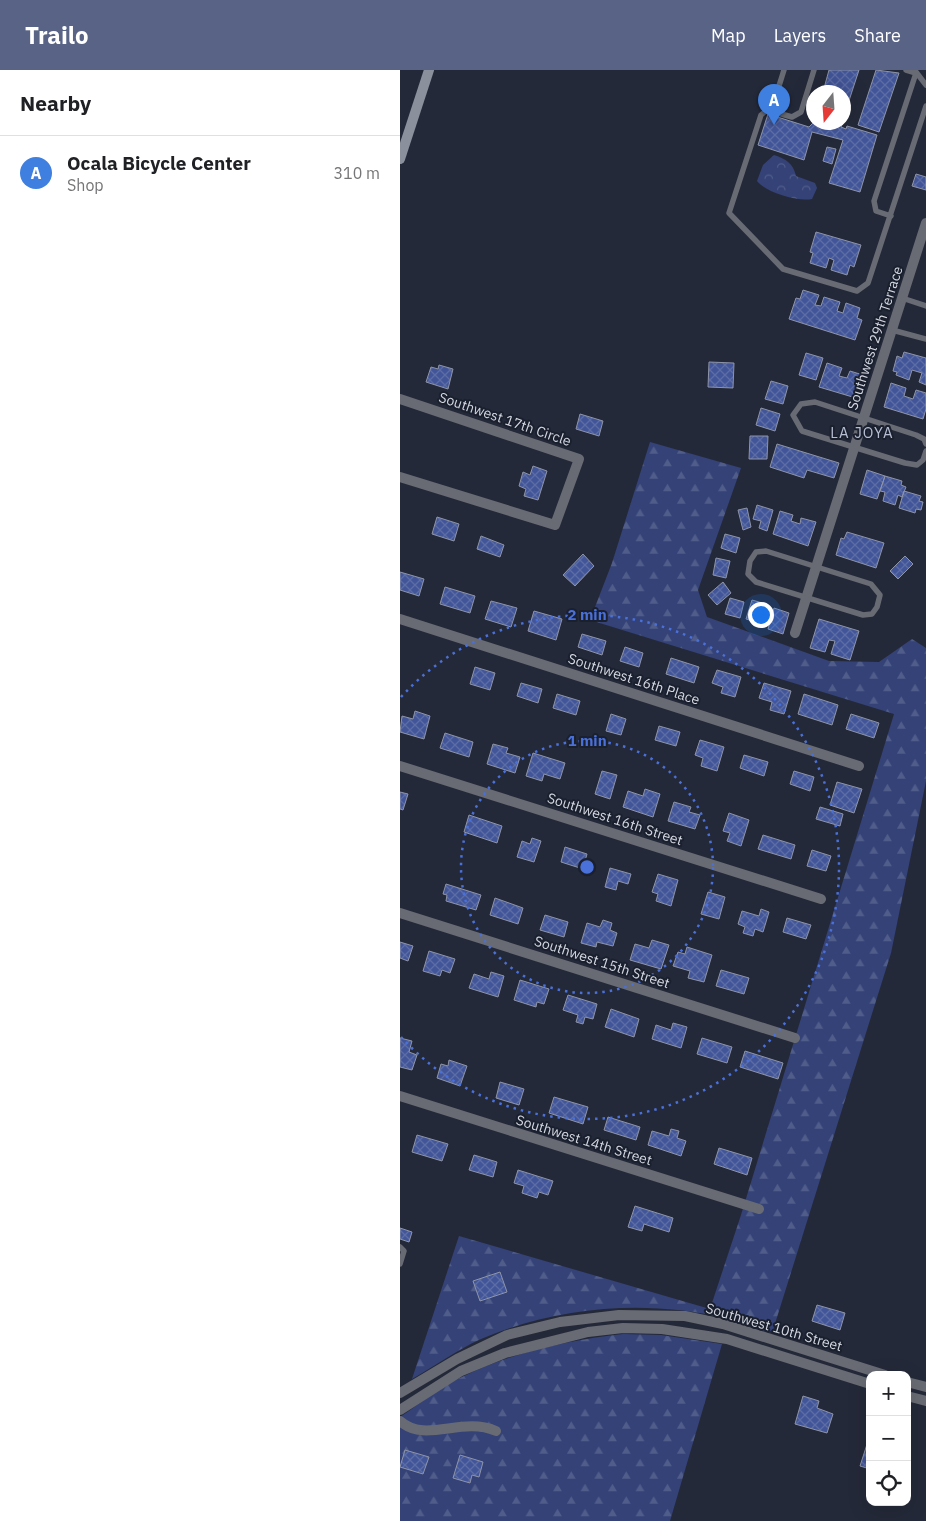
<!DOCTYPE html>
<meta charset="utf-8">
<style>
body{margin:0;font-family:"IBM Plex Sans",sans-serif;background:#f2f2f2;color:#202124}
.controls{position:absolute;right:15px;bottom:15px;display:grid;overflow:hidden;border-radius:10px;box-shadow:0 5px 20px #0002}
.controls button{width:45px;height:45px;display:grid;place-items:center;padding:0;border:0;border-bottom:1px solid #e0e0e0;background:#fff;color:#202124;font:25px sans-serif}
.compass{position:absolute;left:406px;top:15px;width:45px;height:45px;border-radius:50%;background:#fff;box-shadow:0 5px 20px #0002;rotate:197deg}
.you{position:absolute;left:360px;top:544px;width:18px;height:18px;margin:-12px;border:4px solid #fff;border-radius:50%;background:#1a73e8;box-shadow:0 0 0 8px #1a73e833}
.badge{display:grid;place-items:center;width:32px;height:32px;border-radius:50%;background:#586386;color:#fff;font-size:16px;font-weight:700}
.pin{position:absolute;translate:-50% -41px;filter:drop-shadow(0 1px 2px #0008)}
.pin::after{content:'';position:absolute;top:26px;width:18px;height:15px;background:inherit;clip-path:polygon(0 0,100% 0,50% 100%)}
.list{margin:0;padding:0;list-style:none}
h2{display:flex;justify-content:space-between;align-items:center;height:65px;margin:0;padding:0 20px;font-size:21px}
h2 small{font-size:16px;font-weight:400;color:#757577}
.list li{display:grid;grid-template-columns:32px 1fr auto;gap:15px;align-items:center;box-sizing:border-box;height:75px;padding:0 20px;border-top:1px solid #e0e0e0}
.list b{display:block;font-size:19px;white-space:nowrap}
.list p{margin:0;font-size:16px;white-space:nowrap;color:#757577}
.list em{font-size:16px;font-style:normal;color:#757577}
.icon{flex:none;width:28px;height:28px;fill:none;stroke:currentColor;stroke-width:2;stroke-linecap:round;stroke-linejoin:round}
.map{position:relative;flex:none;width:526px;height:1451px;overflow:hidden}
header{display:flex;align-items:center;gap:30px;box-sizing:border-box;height:70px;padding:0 25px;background:#586386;color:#fff}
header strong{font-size:24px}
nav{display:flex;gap:28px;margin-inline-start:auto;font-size:18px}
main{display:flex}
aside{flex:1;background:#fff}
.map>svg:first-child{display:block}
.forest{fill:url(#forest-firs)}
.park{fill:url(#park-crowns)}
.building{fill:url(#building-cross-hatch);stroke:#8e94a7}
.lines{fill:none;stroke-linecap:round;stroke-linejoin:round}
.service{stroke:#686b73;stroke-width:5.5}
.minor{stroke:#686b73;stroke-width:10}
.tertiary{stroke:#686b73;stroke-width:10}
.secondary{stroke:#8b909d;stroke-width:10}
.ring{fill:none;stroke:#4a70da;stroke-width:2.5;stroke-dasharray:2.5 5}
.labels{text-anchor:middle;stroke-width:4;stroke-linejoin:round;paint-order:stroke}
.street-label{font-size:14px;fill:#d3d7e1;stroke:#1b202f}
.neighbourhood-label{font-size:15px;letter-spacing:1px;fill:#b7bed2;stroke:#1b202f}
.centre{fill:#4a70da;stroke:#1b202f;stroke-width:2.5}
.ring-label{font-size:15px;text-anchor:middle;font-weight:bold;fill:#4a70da;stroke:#1b202f;stroke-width:4;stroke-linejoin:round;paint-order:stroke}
</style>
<header>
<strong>Trailo</strong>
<nav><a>Map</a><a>Layers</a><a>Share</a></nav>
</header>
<main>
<aside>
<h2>Nearby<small></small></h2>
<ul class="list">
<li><span class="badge" style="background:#3f7fe0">A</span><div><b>Ocala Bicycle Center</b><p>Shop</p></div><em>310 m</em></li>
</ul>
</aside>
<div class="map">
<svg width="526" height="1451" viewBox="0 0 526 1451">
<defs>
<pattern id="forest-firs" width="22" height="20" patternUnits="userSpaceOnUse" patternTransform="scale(1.25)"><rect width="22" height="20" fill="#344277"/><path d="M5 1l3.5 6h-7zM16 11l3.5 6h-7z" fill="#505d8a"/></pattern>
<pattern id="park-crowns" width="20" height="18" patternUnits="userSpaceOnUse" patternTransform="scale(1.25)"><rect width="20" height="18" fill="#344277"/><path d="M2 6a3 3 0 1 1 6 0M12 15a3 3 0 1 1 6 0" fill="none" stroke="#505d8a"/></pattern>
<pattern id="building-cross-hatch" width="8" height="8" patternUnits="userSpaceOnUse" patternTransform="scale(1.25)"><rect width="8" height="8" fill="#425598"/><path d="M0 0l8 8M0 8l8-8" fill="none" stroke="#5c6da6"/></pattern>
</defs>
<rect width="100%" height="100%" fill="#242939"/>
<path class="forest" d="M 250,372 L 341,398 L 298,520 L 307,547 L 429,591 L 479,592 L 512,569 L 526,578 L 526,711 L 491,883 L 373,1260 L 367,1262 C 353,1257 338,1251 324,1248 C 245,1229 156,1237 81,1269 C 57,1280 35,1296 12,1309 L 59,1166 L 310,1239 L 341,1145 L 494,644 L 190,550 L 212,493 Z
M 223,1264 L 261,1265 L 322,1274 L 270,1451 L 0,1451 L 0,1347 C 21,1333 42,1316 64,1306 C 114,1282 169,1270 223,1264 Z"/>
<path class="park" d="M 374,85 C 386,89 393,93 396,106 L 415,113 L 417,118 L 412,129 C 398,132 365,122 357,111 L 363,95 Z"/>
<path class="building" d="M 429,0 L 459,0 L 443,49 L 443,22 L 423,22 Z
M 476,0 L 499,3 L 479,62 L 458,55 Z
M 368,44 L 409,57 L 414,52 L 443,52 L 441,57 L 446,59 L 447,56 L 477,65 L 460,122 L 429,113 L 443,70 L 412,62 L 404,90 L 358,75 Z
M 427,77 L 436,79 L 432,94 L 423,91 Z
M 516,104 L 526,107 L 526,120 L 512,116 Z
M 416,162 L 461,175 L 454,197 L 450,195 L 447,205 L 431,200 L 434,190 L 429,188 L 426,198 L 410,193 L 413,183 L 410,182 Z
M 403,220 L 419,225 L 415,235 L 421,236 L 424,227 L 440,232 L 437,241 L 443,243 L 446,233 L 460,238 L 457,248 L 462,250 L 455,270 L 389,249 L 396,228 L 400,229 Z
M 504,282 L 526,288 L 526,315 L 519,312 L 522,303 L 512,300 L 509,310 L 496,305 L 497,302 L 493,301 L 497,286 L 502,288 Z
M 406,283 L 423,288 L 416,310 L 399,305 Z
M 309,292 L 334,293 L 333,318 L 308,317 Z
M 427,293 L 442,298 L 439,306 L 447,308 L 450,301 L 463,305 L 456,328 L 419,317 Z
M 39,295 L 53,299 L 48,319 L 26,312 L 31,297 L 38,299 Z
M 371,311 L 388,316 L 383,334 L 365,329 Z
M 491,313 L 506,318 L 504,326 L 513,329 L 516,320 L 526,323 L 526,339 L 523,349 L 484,337 Z
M 361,338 L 380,344 L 375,361 L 356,355 Z
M 180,344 L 203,351 L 199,366 L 176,359 Z
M 350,366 L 368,366 L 367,389 L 349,389 Z
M 377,374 L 439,393 L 434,408 L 407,400 L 404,408 L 370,397 Z
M 133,396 L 147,401 L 138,430 L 124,426 L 126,419 L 119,416 L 123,402 L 130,405 Z
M 467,400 L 485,406 L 477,429 L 460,424 Z
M 485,406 L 502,411 L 501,415 L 506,417 L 502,427 L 498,425 L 495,435 L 483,431 L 485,422 L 480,421 Z
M 504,421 L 521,426 L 519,431 L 523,432 L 521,440 L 516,439 L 515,443 L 499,438 Z
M 357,435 L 373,440 L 367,461 L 359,458 L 361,451 L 353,449 Z
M 347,438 L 351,457 L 343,460 L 338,440 Z
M 380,441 L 393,445 L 391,451 L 400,454 L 401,448 L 416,452 L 408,476 L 373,464 Z
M 37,447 L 59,454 L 54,471 L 32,464 Z
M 447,462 L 484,473 L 476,498 L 436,485 L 441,468 L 444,469 Z
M 325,464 L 340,468 L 336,483 L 321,478 Z
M 81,466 L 104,475 L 100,487 L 77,479 Z
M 183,484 L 194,496 L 175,516 L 163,505 Z
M 505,486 L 513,494 L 498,509 L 490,501 Z
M 316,488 L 330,491 L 326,508 L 313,505 Z
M 0,502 L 24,509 L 19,526 L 0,520 Z
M 323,512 L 331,523 L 317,535 L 308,525 Z
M 45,517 L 75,526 L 70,543 L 40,534 Z
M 330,528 L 344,532 L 340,548 L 325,544 Z
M 352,530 L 366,534 L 360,553 L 346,549 Z
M 91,531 L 117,538 L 111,557 L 85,549 Z
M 374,538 L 389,543 L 383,564 L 368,559 Z
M 134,541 L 162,549 L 156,570 L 128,561 Z
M 419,549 L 459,561 L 450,590 L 431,584 L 435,571 L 429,570 L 425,582 L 410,578 Z
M 182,564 L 206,571 L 202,585 L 178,577 Z
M 225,577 L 243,583 L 239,597 L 220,591 Z
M 271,588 L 299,597 L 294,613 L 266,604 Z
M 75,597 L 95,603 L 90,620 L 70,614 Z
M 317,600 L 341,607 L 335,627 L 321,623 L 323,617 L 312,613 Z
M 121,613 L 142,619 L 138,633 L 117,626 Z
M 364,613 L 391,621 L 384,644 L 370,640 L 372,632 L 359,628 Z
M 157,624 L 180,631 L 176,645 L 153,638 Z
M 404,624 L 438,635 L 432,655 L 398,644 Z
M 15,641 L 30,646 L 24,669 L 0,662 L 2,646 L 13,649 Z
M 211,644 L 226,649 L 221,665 L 206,661 Z
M 451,644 L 479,653 L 474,668 L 446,659 Z
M 259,656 L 280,662 L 276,676 L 255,670 Z
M 45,663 L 73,672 L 69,687 L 40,678 Z
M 300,670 L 324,677 L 317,701 L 301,696 L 303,688 L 295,685 Z
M 93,674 L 108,678 L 106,683 L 120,687 L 115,703 L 87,694 Z
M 133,683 L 165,693 L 160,709 L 144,704 L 142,711 L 126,706 Z
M 344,685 L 368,692 L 364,706 L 340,698 Z
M 202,701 L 217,705 L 210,729 L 195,724 Z
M 394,701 L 414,707 L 410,721 L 390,714 Z
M 437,712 L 462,719 L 454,743 L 430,735 Z
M 245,719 L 260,724 L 253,747 L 223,737 L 228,721 L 243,726 Z
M 0,722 L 8,724 L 3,740 L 0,739 Z
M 274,732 L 291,737 L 289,742 L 300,745 L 295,759 L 268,751 Z
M 420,737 L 443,744 L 440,756 L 416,749 Z
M 329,743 L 349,750 L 341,776 L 327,771 L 330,763 L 323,761 Z
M 69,745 L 102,756 L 97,773 L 64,762 Z
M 363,765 L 395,775 L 391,789 L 358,779 Z
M 132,768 L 141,771 L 134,792 L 117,787 L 122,771 L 130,774 Z
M 165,777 L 187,784 L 183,799 L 161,792 Z
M 412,780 L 431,786 L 426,801 L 407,796 Z
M 210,798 L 231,804 L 228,814 L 218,811 L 216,820 L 205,817 Z
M 258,804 L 278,810 L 271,836 L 256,831 L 258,824 L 252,822 Z
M 46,814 L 81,825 L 76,840 L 46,831 L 47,825 L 43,824 Z
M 308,822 L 325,827 L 319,849 L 301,844 Z
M 95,828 L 123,838 L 118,854 L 90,845 Z
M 361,839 L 369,842 L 363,862 L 355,859 L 353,866 L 343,863 L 345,857 L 338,854 L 342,841 L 359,846 Z
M 145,845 L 168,852 L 164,867 L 140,860 Z
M 387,848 L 411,855 L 406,869 L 383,862 Z
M 203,850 L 212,853 L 210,860 L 217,863 L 213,876 L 197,872 L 196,877 L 181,873 L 187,853 L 200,857 Z
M 252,870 L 269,875 L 261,899 L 230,890 L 235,874 L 249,878 Z
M 0,872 L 13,876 L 8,891 L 0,888 Z
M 287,877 L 312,885 L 304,912 L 288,908 L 290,901 L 273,896 L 278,882 L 285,884 Z
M 29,881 L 55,889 L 50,903 L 42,900 L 40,906 L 23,901 Z
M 321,900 L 349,908 L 344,924 L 316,916 Z
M 91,902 L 104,906 L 98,927 L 69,918 L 74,904 L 89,909 Z
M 120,910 L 149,919 L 144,934 L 137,932 L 136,937 L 114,930 Z
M 168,925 L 197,934 L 193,949 L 185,947 L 183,954 L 176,952 L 178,945 L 163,940 Z
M 211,939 L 239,949 L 234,967 L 205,957 Z
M 273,953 L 287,957 L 281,978 L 252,969 L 256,955 L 271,960 Z
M 0,968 L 12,971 L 9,982 L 17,985 L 12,1000 L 0,997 Z
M 302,968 L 332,977 L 327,993 L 297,984 Z
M 345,981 L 383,993 L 378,1009 L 340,997 Z
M 49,990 L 67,996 L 60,1016 L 37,1008 L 41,994 L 48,996 Z
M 100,1012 L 124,1019 L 119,1035 L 96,1028 Z
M 154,1027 L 188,1037 L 183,1054 L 149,1043 Z
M 208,1047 L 240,1057 L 236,1070 L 204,1060 Z
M 271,1059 L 279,1061 L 277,1068 L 286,1071 L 281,1086 L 248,1075 L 252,1061 L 269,1066 Z
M 17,1065 L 48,1074 L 42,1091 L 12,1082 Z
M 319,1078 L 352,1088 L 347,1105 L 314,1094 Z
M 74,1085 L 97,1092 L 93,1107 L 69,1100 Z
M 118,1100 L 153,1111 L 148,1125 L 139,1122 L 137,1128 L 122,1123 L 124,1116 L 114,1113 Z
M 235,1136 L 273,1148 L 269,1162 L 244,1154 L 242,1161 L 228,1157 Z
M 0,1158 L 12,1162 L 9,1172 L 0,1169 Z
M 100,1202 L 107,1222 L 80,1231 L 73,1211 Z
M 417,1235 L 445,1243 L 440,1260 L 412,1251 Z
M 403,1326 L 419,1331 L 417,1338 L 433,1344 L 427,1363 L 395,1354 Z
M 470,1365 L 470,1399 L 460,1396 Z
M 5,1380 L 29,1387 L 23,1404 L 0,1397 Z
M 60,1385 L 83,1392 L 79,1407 L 72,1405 L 70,1413 L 53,1408 Z"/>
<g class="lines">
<path class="service" d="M 384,0 L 373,35 L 378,43 L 392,47 L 401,42 L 414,0
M 516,2 L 526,15
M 373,35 L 361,45 L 329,143 L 383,199 L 457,221 L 468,213 L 526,36
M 491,146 L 476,141 L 474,131 L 516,3 L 506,0
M 502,228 L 526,236
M 492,260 L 526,269
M 526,374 L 524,369 L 516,365 L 415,332 L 401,334 L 393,345 L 402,361 L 505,393 L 517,395 L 523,390 L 526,381
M 366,481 L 471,514 L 480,525 L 477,537 L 472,544 L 463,545 L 356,512 L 348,504 L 350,491 L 356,482 Z
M 0,1177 L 4,1181 L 0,1194"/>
<path class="minor" d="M 0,329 L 179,389 L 155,455 L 0,407
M 0,549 L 459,696
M 395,563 L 526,153
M 0,696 L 421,829
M 0,843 L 395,968
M 0,1026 L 359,1139
M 0,1351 C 26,1374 61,1346 96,1361"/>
<path class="tertiary" d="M 507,1312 L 526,1317
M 0,1323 L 57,1289 L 107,1265 L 160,1252 L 219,1245 L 285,1246 L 323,1254 L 485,1305
M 507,1326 L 526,1331
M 0,1340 L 61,1301 L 105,1283 L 188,1262 L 223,1258 L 262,1259 L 327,1269 L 470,1314"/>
<path class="secondary" d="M 0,89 L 29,0"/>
</g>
<g class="ring">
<circle cx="187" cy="797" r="126"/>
<path d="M1 627A252 252 0 1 1 1 967"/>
</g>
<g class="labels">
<g class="street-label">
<text transform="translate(475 268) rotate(-72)" y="5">Southwest 29th Terrace</text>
<text transform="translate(105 349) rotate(19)" y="5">Southwest 17th Circle</text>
<text transform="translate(234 609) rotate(18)" y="5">Southwest 16th Place</text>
<text transform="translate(215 749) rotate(18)" y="5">Southwest 16th Street</text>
<text transform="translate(202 892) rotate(18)" y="5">Southwest 15th Street</text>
<text transform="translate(184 1070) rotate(17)" y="5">Southwest 14th Street</text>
<text transform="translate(374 1257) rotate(16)" y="5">Southwest 10th Street</text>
</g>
<g class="neighbourhood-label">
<text x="462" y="368">LA JOYA</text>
</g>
</g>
<circle cx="187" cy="797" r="8" class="centre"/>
<g class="ring-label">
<text x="187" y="550">2 min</text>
<text x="187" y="676">1 min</text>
</g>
</svg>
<div class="controls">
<button>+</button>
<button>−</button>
<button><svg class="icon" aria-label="locate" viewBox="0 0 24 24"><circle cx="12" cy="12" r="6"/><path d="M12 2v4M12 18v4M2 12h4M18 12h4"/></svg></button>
</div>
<svg class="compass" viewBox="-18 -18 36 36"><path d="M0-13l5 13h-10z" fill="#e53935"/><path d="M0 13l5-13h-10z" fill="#757577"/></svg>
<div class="you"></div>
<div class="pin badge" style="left:374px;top:55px;background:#3f7fe0">A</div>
</div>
</main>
